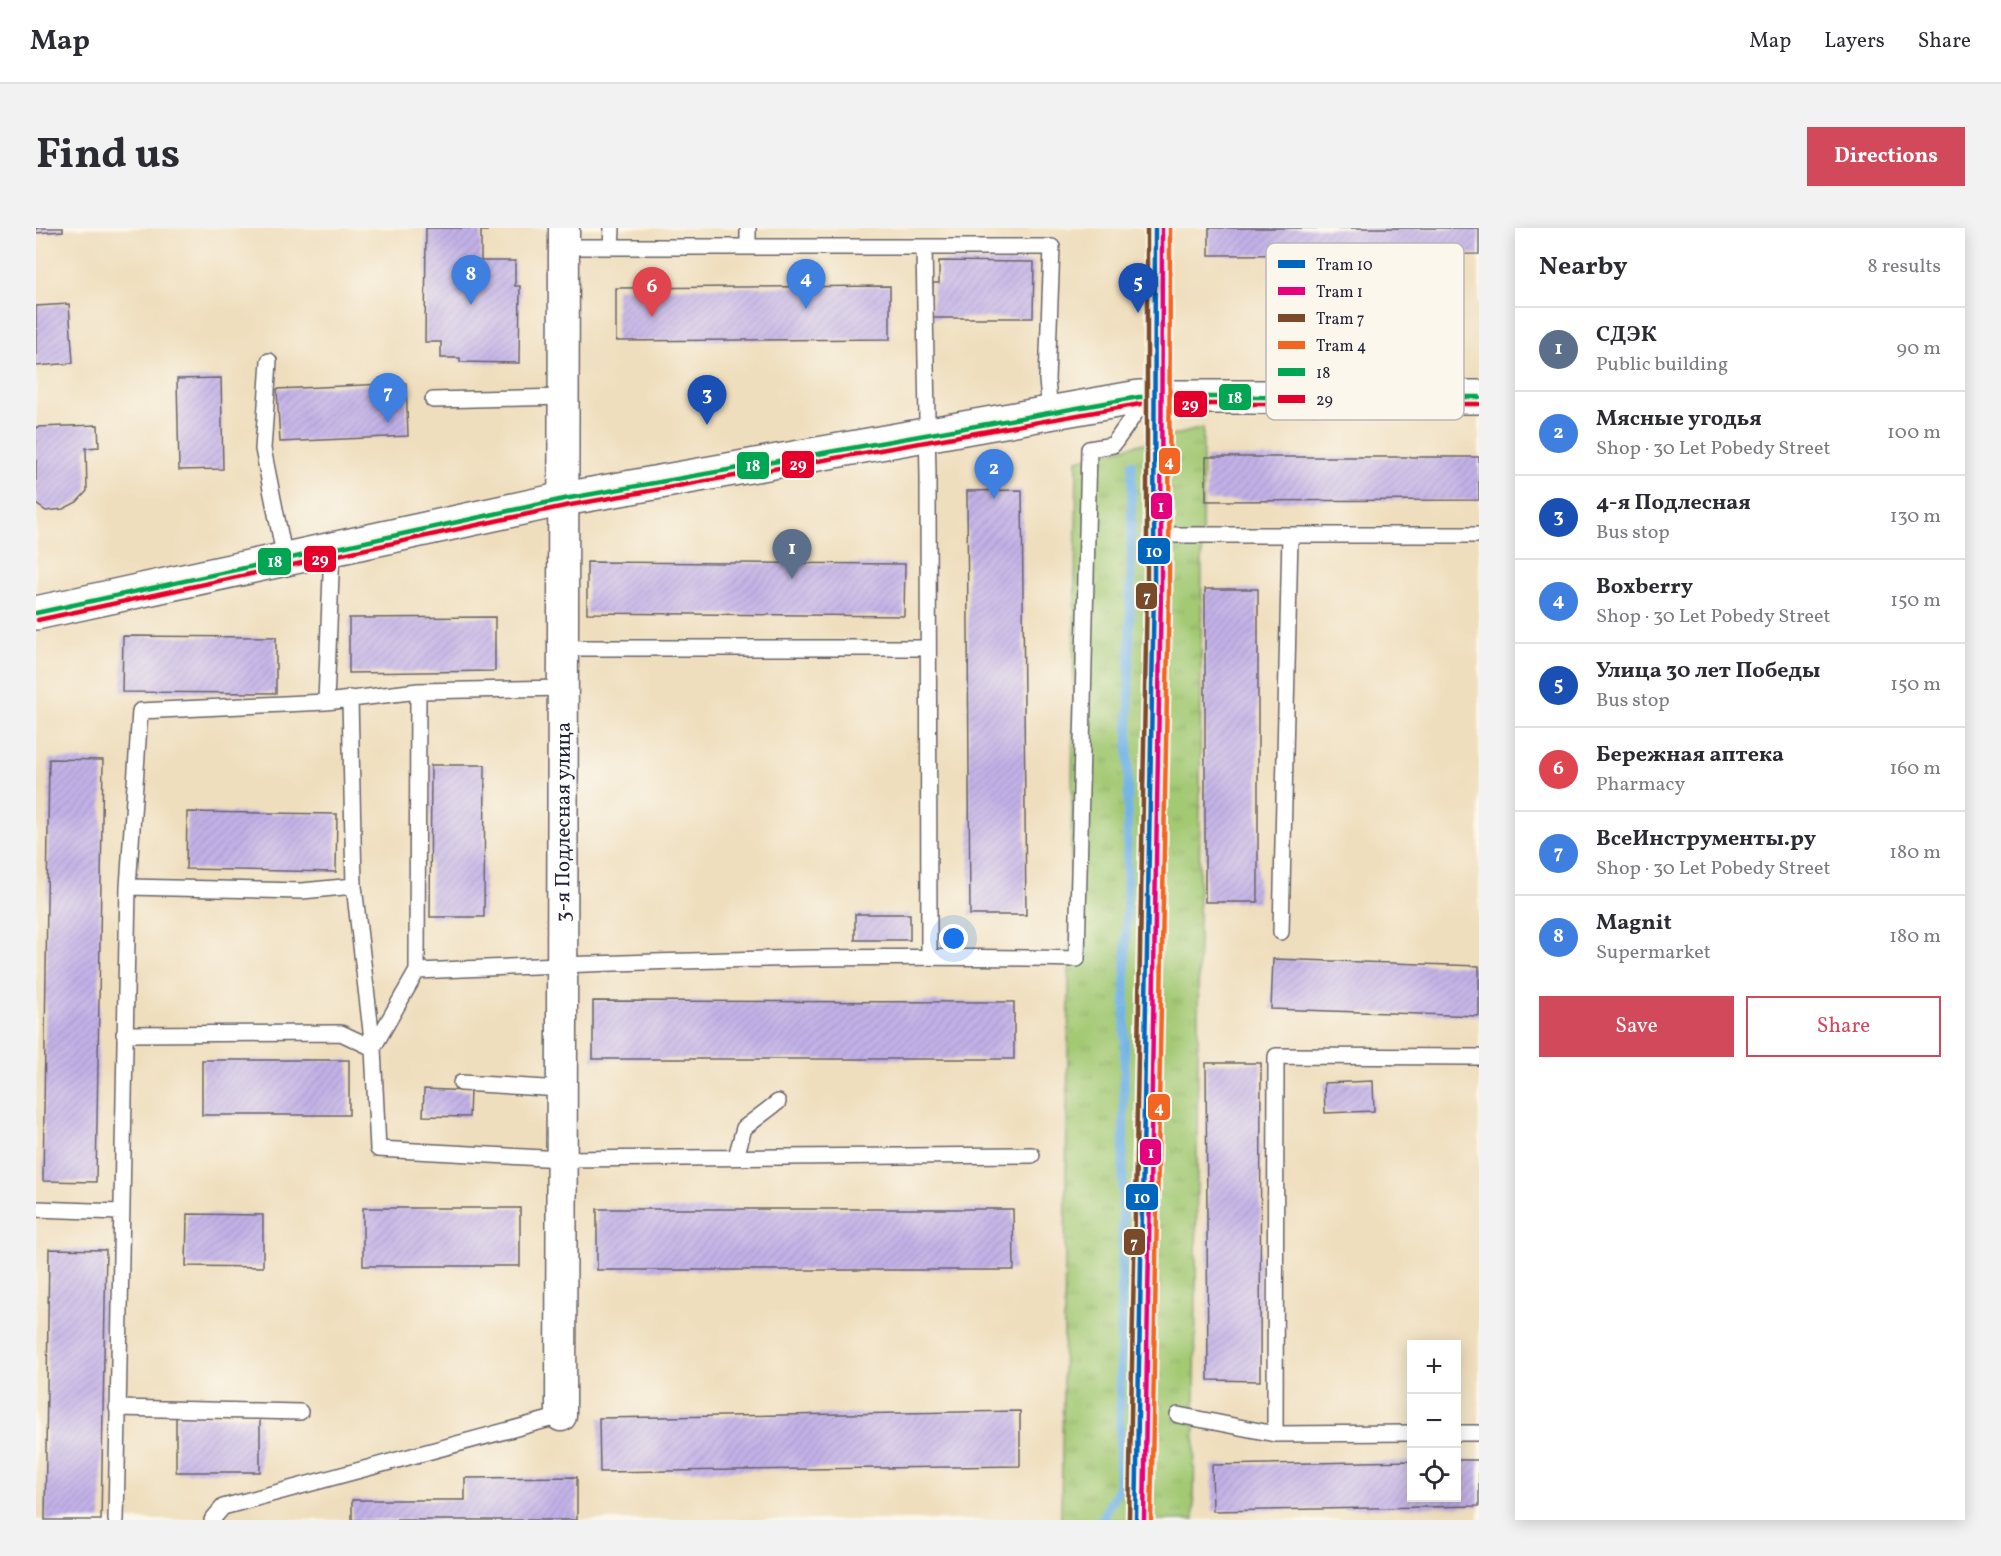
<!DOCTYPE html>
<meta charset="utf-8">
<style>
body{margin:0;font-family:Vollkorn,serif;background:#f2f2f3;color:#2b2b33}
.controls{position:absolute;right:18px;bottom:18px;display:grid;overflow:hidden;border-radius:0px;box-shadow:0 3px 15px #0003}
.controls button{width:54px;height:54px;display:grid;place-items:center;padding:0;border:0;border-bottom:2px solid #e1e1e2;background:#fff;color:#2b2b33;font:30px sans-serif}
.you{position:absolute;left:918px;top:711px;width:21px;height:21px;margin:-15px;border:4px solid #fff;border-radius:50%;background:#1a73e8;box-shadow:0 0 0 9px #1a73e833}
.badge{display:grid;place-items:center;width:39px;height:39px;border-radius:50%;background:#d1495b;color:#fff;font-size:20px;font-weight:700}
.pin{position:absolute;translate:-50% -50px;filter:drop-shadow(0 2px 3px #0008)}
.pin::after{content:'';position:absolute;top:32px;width:21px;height:18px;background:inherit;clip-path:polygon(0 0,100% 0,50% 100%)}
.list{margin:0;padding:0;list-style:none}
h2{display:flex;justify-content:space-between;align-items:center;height:78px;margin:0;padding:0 24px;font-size:26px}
h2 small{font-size:20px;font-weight:400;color:#7c7c81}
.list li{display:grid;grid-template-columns:39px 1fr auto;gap:18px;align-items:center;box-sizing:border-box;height:84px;padding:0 24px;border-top:2px solid #e1e1e2}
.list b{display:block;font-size:22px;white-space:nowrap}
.list p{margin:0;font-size:20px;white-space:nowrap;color:#7c7c81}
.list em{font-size:20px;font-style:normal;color:#7c7c81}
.actions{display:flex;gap:12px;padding:18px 24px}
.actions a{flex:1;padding:14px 0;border:2px solid #d1495b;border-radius:0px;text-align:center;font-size:21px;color:#d1495b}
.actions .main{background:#d1495b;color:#fff}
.icon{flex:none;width:33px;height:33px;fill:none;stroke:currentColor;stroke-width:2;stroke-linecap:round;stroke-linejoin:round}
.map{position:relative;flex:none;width:1443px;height:1292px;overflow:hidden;border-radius:0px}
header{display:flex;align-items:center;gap:36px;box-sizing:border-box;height:84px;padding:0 30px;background:#fff;border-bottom:2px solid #e1e1e2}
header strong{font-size:28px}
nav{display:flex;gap:33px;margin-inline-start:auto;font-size:21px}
.intro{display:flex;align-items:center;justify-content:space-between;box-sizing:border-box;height:144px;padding:0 36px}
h1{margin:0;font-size:42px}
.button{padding:15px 27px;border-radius:0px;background:#d1495b;color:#fff;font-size:21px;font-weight:700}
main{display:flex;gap:36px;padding:0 36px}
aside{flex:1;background:#fff;border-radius:0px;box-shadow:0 3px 15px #0003}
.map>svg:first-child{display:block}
.grass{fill:url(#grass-tufts);stroke:#627657;stroke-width:1.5}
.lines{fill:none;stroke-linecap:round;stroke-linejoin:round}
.stream{stroke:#73b4e7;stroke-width:9}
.building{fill:url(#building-hatch)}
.lane-casing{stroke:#6a6468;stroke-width:18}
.street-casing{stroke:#6a6468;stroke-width:33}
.secondary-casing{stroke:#6a6468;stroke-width:36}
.lane{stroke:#fff;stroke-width:15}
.street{stroke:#fff;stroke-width:30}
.secondary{stroke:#fff;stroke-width:33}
.bus-1-casing{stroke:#fbf7ec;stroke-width:9}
.bus-2-casing{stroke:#fbf7ec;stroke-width:9}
.bus-1{stroke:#00a651;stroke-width:4.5}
.bus-2{stroke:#e4002b;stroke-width:4.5}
.tram-1-casing{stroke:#fbf7ec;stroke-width:9}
.tram-2-casing{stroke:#fbf7ec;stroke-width:9}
.tram-3-casing{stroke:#fbf7ec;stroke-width:9}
.tram-4-casing{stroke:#fbf7ec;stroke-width:9}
.tram-1{stroke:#0065bd;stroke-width:4.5}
.tram-2{stroke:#e5007d;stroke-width:4.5}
.tram-3{stroke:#7a4b2a;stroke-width:4.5}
.tram-4{stroke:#f26522;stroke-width:4.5}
.labels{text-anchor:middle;stroke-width:5;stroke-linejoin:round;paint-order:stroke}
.street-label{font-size:21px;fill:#22223b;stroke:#fbf7ec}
.key{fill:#fbf7ec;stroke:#bab7b7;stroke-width:1.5}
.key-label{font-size:16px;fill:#22223b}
.line-badge{stroke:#fbf7ec;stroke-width:2}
.badge-label{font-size:16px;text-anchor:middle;font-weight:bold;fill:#fff}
</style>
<header>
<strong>Map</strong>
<nav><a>Map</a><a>Layers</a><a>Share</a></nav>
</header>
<div class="intro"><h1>Find us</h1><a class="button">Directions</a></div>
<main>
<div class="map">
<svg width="1443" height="1292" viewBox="0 0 1443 1292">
<defs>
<pattern id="grass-tufts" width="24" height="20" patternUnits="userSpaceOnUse" patternTransform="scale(1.5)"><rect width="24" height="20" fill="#a3c973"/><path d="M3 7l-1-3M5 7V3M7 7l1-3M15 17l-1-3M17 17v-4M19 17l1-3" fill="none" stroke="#8cac64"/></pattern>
<pattern id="building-hatch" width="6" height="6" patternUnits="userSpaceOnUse" patternTransform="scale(1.5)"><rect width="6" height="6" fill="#c2b1e7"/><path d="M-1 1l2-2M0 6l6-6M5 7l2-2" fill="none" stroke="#a698c7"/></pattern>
</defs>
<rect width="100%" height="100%" fill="#fbf7ec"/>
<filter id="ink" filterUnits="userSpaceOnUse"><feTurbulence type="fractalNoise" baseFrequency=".0167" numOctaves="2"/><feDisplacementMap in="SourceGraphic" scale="12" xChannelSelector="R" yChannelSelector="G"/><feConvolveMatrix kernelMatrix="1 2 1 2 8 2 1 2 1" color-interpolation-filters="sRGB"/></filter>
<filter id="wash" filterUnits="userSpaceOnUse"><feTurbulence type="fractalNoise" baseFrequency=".008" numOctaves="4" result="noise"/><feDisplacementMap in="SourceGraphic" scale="24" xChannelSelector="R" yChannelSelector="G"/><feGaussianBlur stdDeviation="1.35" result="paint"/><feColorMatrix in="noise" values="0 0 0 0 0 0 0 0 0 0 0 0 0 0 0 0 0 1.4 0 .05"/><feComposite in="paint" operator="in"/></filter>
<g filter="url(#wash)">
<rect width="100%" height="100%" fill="#efdebd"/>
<path class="grass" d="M 1167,200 L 1158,1292 L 1025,1292 L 1041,232 Z"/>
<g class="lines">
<path class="stream" d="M 1065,1292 L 1083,1260 L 1096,236"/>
</g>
<g id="blocks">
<path class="building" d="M 0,0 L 27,0 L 27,3 L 0,5 Z
M 390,0 L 451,0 L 451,3 L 445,3 L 445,33 L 479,33 L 479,58 L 484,58 L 483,135 L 424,134 L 424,130 L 405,130 L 405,114 L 389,114 Z
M 1173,0 L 1443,0 L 1443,26 L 1173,27 Z
M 903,33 L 998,34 L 997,90 L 896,90 L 897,55 L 903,55 Z
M 854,58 L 854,111 L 580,113 L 580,60 Z
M 33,76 L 37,135 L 0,138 L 0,78 Z
M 185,150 L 187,241 L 143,242 L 141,151 Z
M 370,155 L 372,208 L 244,214 L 241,161 Z
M 62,197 L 63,219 L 50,220 L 51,263 L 41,274 L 27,281 L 10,283 L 0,276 L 0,199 Z
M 1170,229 L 1443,229 L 1443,272 L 1170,273 Z
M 986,262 L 990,687 L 934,687 L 931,263 Z
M 551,334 L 869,336 L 868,388 L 551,385 Z
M 1169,361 L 1222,361 L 1222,674 L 1169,674 Z
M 459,389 L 459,443 L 313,445 L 313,390 Z
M 87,408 L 240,409 L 240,465 L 86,464 Z
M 13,531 L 67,532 L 60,954 L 7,953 Z
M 395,537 L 449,537 L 448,689 L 394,689 Z
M 151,584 L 301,586 L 300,644 L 150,641 Z
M 819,686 L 874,686 L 874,712 L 819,712 Z
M 1237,731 L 1443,738 L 1443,788 L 1235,781 Z
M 557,773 L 978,774 L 978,831 L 557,831 Z
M 166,832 L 313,832 L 313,887 L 166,887 Z
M 1170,835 L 1225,835 L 1224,1153 L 1172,1152 Z
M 1337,853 L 1338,883 L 1289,885 L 1288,855 Z
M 388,861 L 434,863 L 433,889 L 387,888 Z
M 327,980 L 484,980 L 484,1038 L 327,1038 Z
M 561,981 L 977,981 L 978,1042 L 561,1042 Z
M 151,986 L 227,987 L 227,1039 L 150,1038 Z
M 13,1021 L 70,1022 L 65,1292 L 9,1292 Z
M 984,1183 L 984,1238 L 564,1244 L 563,1190 Z
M 140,1188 L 224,1188 L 224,1244 L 140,1244 Z
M 1420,1232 L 1443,1232 L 1443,1278 L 1177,1283 L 1176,1237 L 1376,1233 L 1376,1270 L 1420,1270 Z
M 541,1249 L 541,1292 L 316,1292 L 316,1272 L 429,1272 L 429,1250 Z"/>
</g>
</g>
<g filter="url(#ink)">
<use href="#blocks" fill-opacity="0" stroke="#6a6468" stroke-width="1.5"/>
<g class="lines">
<g class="lane-casing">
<path id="lane" d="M 712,0 L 712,19
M 528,19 L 1016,19 L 1011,152 L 1014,185
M 575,19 L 576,0
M 888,19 L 892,249 L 893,728
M 233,133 L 227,221 L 249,331
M 397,172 L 528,169
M 1139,307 L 1254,307
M 527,420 L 892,420
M 314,470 L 318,658 L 337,820 L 342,921 L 526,931 L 996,927
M 290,474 L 296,321
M 92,659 L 266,663 L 318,658
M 1245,704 L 1254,307 L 1443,307
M 381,743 C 601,733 821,726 1041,731 L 1053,221 L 1077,217 L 1103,180 L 1112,173
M 88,806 L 305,805 L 337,820
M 337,820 L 381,743 L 382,463
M 425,855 L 526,861
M 700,929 L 708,900 L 742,874
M 0,981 L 84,984
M 81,1180 L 264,1184
M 1142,1187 L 1239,1206 L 1376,1205
M 1420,1205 L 1443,1205
M 1239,1206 L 1240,828 L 1443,829
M 80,1292 L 92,659 L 104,483 L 290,474 L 382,463 L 528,460
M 176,1292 L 187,1279 L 525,1188"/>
</g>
<g class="street-casing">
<g id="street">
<path id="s1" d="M 525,1188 L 528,0"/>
</g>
</g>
<g class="secondary-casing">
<path id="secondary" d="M 0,385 L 528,271 L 1103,169 L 1443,169"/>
</g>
<use href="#lane" class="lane"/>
<use href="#street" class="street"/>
<use href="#secondary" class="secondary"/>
<g class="bus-1-casing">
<path id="bus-1" d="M 0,385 L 528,271 L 1103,169 L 1443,169"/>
</g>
<g class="bus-2-casing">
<path id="bus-2" d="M 2,392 L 529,278 L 1104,176 L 1443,176"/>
</g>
<use href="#bus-1" class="bus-1"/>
<use href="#bus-2" class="bus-2"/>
<g class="tram-1-casing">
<path id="tram-1" d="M 1100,1292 L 1118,361 L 1119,0"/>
</g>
<g class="tram-2-casing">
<path id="tram-2" d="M 1108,1292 L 1125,361 L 1126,0"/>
</g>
<g class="tram-3-casing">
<path id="tram-3" d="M 1093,1292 L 1111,361 L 1111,0"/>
</g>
<g class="tram-4-casing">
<path id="tram-4" d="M 1115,1292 L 1133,361 L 1134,0"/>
</g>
<use href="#tram-1" class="tram-1"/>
<use href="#tram-2" class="tram-2"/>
<use href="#tram-3" class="tram-3"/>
<use href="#tram-4" class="tram-4"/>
</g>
</g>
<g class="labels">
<g class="street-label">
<text dy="7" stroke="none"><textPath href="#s1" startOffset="594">3-я Подлесная улица</textPath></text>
</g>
</g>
<rect x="1230" y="15" width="198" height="177" rx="9" class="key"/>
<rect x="1242" y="32" width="27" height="8" fill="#0065bd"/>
<rect x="1242" y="59" width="27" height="8" fill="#e5007d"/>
<rect x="1242" y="86" width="27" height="8" fill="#7a4b2a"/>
<rect x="1242" y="113" width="27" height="8" fill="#f26522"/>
<rect x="1242" y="140" width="27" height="8" fill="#00a651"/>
<rect x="1242" y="167" width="27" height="8" fill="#e4002b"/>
<g class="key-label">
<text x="1280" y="42">Tram 10</text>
<text x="1280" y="69">Tram 1</text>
<text x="1280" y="96">Tram 7</text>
<text x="1280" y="123">Tram 4</text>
<text x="1280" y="150">18</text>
<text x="1280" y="177">29</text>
</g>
<g class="line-badge">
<rect x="1182" y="155" width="34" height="28" rx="6" fill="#00a651"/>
<rect x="1137" y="162" width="35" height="28" rx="6" fill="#e4002b"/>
<rect x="1122" y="219" width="23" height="28" rx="6" fill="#f26522"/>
<rect x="745" y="222" width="34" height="29" rx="6" fill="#e4002b"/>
<rect x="700" y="223" width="34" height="29" rx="6" fill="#00a651"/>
<rect x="1114" y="264" width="23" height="28" rx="6" fill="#e5007d"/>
<rect x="1101" y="309" width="34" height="28" rx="6" fill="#0065bd"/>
<rect x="267" y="317" width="34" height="28" rx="6" fill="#e4002b"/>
<rect x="221" y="319" width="35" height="29" rx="6" fill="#00a651"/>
<rect x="1099" y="354" width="23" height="28" rx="6" fill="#7a4b2a"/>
<rect x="1111" y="865" width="24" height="28" rx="6" fill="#f26522"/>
<rect x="1103" y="910" width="23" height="28" rx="6" fill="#e5007d"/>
<rect x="1089" y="955" width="34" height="28" rx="6" fill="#0065bd"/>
<rect x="1087" y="1000" width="23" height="28" rx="6" fill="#7a4b2a"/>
</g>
<g class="badge-label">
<text x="1199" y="175">18</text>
<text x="1154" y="182">29</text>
<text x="1133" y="239">4</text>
<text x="762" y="242">29</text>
<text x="717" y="243">18</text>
<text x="1125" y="284">1</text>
<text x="1118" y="329">10</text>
<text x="284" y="337">29</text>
<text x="239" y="339">18</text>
<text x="1111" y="374">7</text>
<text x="1123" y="885">4</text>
<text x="1115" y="930">1</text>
<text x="1106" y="975">10</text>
<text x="1098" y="1020">7</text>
</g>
</svg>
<div class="controls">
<button>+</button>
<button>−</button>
<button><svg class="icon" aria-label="locate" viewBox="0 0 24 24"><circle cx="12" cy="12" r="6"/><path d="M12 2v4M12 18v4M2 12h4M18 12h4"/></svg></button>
</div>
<div class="you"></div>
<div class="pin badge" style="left:756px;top:351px;background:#5c6f8a">1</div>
<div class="pin badge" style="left:958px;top:271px;background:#3f7fe0">2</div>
<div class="pin badge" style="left:671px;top:197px;background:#1a4fb4">3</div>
<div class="pin badge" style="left:770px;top:81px;background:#3f7fe0">4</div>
<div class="pin badge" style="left:1102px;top:85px;background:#1a4fb4">5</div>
<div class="pin badge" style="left:616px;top:89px;background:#e0444e">6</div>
<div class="pin badge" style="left:352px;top:195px;background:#3f7fe0">7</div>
<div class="pin badge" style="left:435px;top:77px;background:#3f7fe0">8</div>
</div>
<aside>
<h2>Nearby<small>8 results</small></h2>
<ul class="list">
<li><span class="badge" style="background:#5c6f8a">1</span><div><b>СДЭК</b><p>Public building</p></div><em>90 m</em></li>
<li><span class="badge" style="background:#3f7fe0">2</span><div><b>Мясные угодья</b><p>Shop · 30 Let Pobedy Street</p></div><em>100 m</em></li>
<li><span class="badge" style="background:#1a4fb4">3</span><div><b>4-я Подлесная</b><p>Bus stop</p></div><em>130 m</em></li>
<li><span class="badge" style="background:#3f7fe0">4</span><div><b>Boxberry</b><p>Shop · 30 Let Pobedy Street</p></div><em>150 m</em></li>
<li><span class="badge" style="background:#1a4fb4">5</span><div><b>Улица 30 лет Победы</b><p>Bus stop</p></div><em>150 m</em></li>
<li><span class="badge" style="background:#e0444e">6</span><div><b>Бережная аптека</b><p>Pharmacy</p></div><em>160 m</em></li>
<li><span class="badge" style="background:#3f7fe0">7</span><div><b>ВсеИнструменты.ру</b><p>Shop · 30 Let Pobedy Street</p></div><em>180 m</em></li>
<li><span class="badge" style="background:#3f7fe0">8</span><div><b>Magnit</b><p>Supermarket</p></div><em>180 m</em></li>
</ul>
<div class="actions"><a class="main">Save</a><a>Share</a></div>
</aside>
</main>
